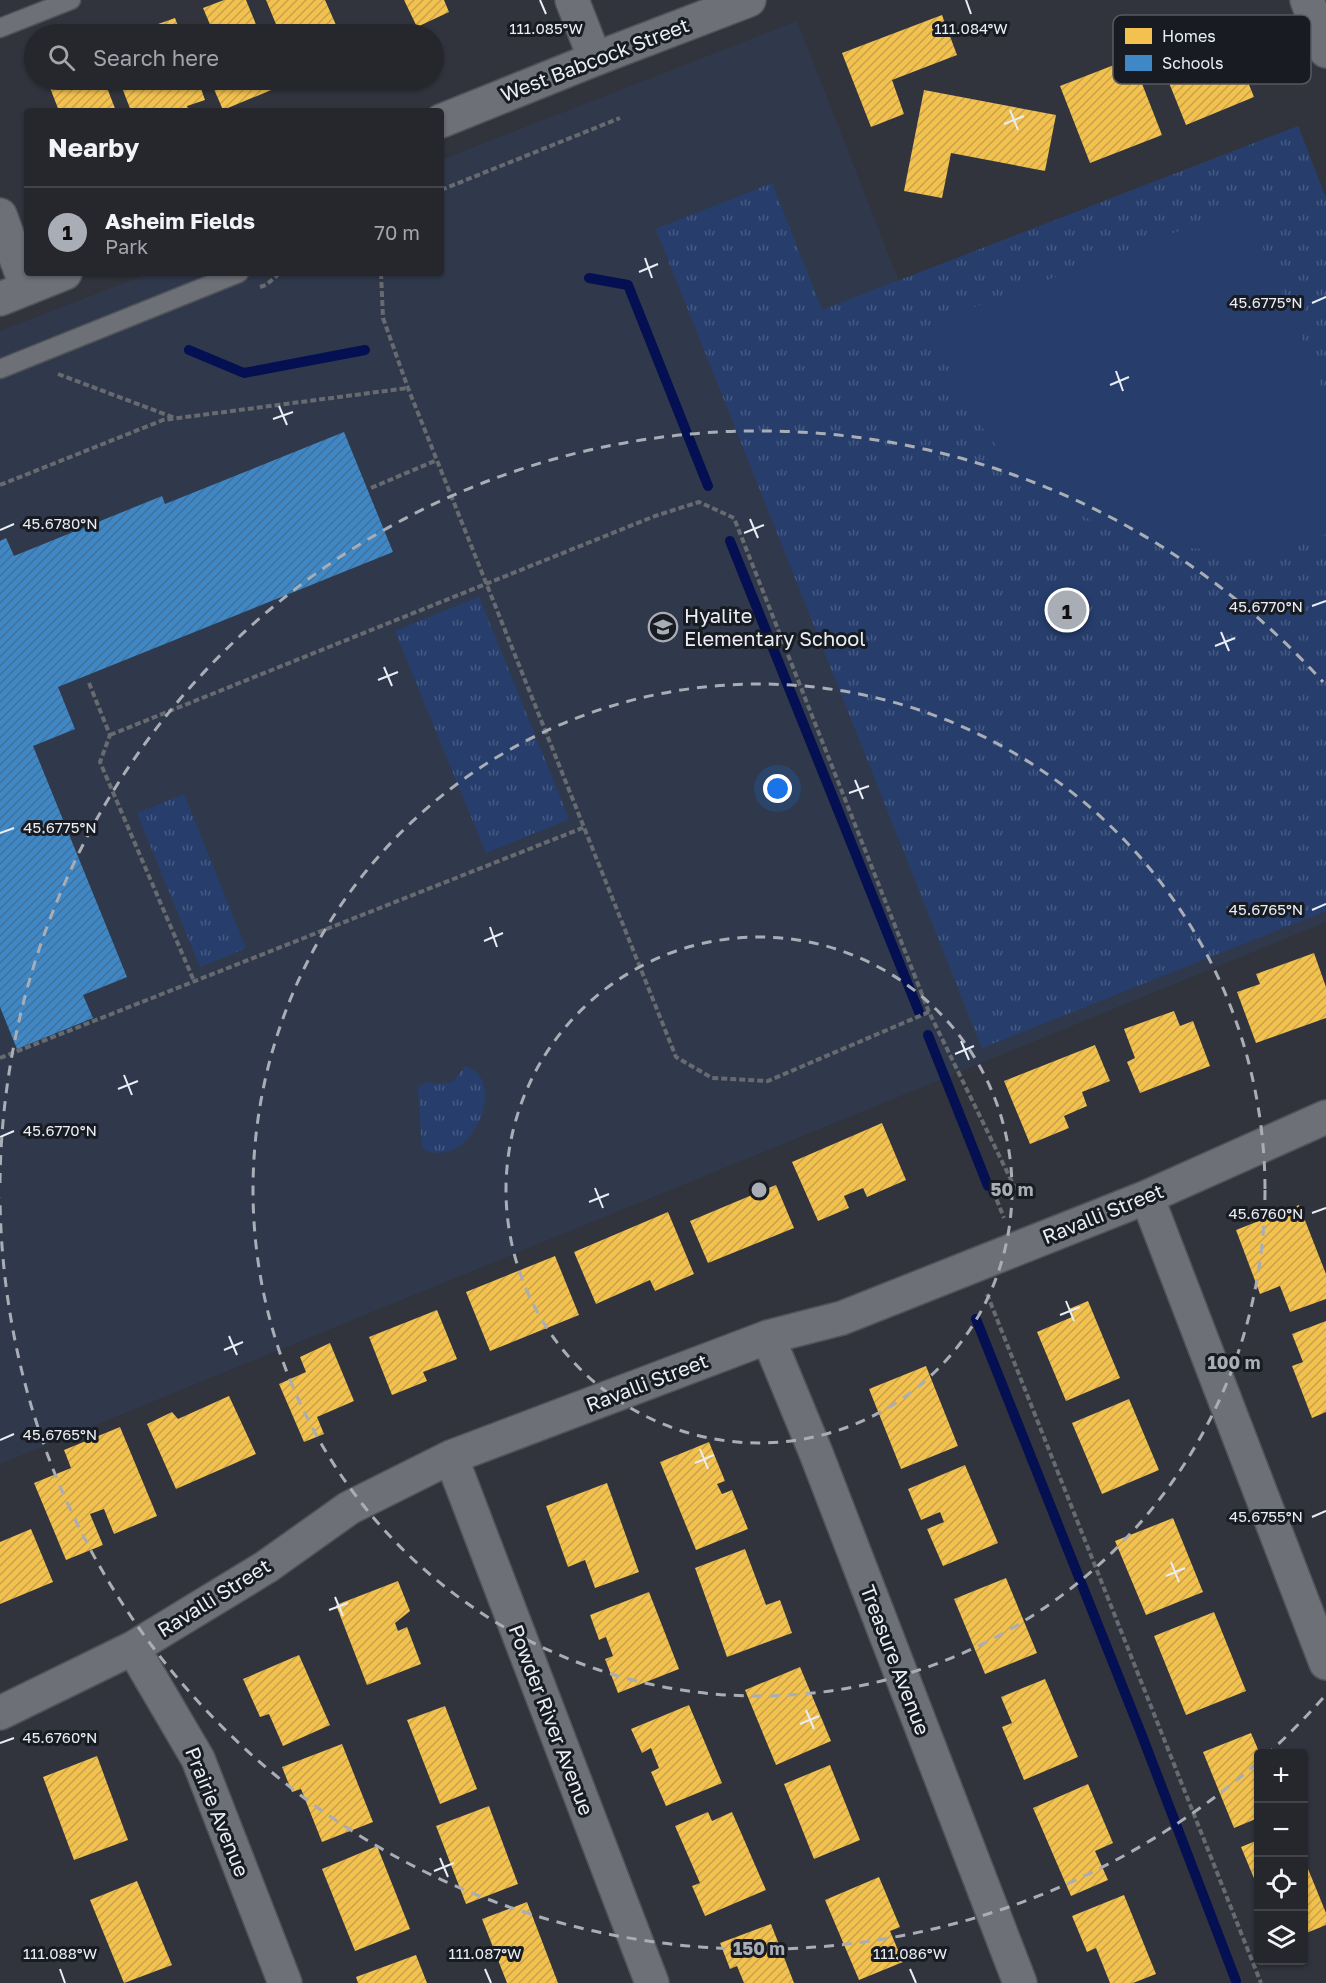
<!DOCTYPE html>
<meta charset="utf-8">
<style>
body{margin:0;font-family:"Golos Text",sans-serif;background:#313339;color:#f1f3f6}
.controls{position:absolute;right:18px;bottom:18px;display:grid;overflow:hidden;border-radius:6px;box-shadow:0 2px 4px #0004}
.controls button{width:54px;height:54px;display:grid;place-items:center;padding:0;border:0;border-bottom:2px solid #424449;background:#25272d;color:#f1f3f6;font:30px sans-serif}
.you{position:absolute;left:778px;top:789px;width:21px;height:21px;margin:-15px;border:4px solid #fff;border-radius:50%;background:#1a73e8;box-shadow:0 0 0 9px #1a73e833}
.badge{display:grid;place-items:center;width:39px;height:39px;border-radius:50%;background:#a9adb5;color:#111;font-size:20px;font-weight:700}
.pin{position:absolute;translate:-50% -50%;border:3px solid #fff;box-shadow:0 2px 6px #0006}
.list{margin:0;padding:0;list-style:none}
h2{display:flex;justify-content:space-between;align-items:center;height:78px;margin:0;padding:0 24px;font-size:26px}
h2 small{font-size:20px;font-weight:400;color:#a3a5aa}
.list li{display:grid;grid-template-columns:39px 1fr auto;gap:18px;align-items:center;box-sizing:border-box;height:90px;padding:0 24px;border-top:2px solid #424449}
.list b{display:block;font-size:22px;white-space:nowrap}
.list p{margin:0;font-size:20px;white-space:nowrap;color:#a3a5aa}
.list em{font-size:20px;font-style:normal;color:#a3a5aa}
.icon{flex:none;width:33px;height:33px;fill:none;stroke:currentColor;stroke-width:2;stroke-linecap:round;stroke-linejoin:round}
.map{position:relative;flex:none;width:1326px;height:1983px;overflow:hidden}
.search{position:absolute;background:#25272d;box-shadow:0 2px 4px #0004;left:24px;top:24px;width:420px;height:66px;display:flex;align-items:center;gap:15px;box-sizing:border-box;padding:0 21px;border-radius:33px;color:#a3a5aa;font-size:22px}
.panel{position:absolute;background:#25272d;box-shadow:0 2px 4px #0004;left:24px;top:108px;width:420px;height:168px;border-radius:6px}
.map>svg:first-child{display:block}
.built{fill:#30394b}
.park{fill:url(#park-tufts)}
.pitch{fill:#273e6d}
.homes{fill:url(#homes-hatch)}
.schools{fill:url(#schools-hatch)}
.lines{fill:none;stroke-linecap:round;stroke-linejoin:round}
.stream{stroke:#041051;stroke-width:10}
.lane-casing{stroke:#505359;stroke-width:21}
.street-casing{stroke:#505359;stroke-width:36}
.secondary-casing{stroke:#505359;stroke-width:36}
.path{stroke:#676a6f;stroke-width:4;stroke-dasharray:6 3;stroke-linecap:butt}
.lane{stroke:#6d7076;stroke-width:18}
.street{stroke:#6d7076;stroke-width:33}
.secondary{stroke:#6d7076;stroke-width:33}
.ticks{fill:none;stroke:#e9eef6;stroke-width:2}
.ring{fill:none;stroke:#a9adb5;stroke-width:3;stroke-dasharray:10 8}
.labels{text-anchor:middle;stroke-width:6;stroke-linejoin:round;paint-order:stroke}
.street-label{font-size:20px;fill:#e9eef6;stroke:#181b21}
.poi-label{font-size:20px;fill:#e9eef6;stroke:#181b21;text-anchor:start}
.key{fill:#181b21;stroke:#575a61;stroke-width:1.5}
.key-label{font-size:16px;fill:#e9eef6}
.ticks-label{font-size:15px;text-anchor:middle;fill:#e9eef6;stroke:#181b21;stroke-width:6;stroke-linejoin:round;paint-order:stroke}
.centre{fill:#a9adb5;stroke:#181b21;stroke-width:3}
.ring-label{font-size:18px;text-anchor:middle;font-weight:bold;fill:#a9adb5;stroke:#181b21;stroke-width:6;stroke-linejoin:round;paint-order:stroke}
</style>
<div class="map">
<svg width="1326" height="1983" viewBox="0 0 1326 1983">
<defs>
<pattern id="park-tufts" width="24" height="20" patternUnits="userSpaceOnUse" patternTransform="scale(1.5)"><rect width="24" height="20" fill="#273e6d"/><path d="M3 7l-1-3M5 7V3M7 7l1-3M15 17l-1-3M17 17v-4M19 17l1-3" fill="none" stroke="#465a82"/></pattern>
<pattern id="homes-hatch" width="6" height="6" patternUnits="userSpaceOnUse" patternTransform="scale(1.5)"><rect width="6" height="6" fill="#f2c14e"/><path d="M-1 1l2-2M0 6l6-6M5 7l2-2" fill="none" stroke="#c7a24d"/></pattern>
<pattern id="schools-hatch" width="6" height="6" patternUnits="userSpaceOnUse" patternTransform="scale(1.5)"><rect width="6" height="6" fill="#3f88c5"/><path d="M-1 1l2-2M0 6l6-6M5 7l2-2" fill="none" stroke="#41719a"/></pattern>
</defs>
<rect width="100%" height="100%" fill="#31343c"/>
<path class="built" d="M 797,21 L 899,281 L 1298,126 L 1326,198 L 1326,922 L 0,1464 L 0,331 L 150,273 L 441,273 L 441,160 Z"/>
<path class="park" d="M 1298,126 L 1326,198 L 1326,911 L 982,1048 L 656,229 L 772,183 L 822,310 Z
M 479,597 L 569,819 L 486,853 L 395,631 Z
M 184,794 L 246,948 L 200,967 L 137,813 Z
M 465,1066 C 512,1080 468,1175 422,1148 L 418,1088 L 426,1082 L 441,1084 L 453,1082 Z"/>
<path class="pitch" d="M 1230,212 L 1254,226 L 1326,398 L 1326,534 L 1263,554 L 1140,544 L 1032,491 L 963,403 L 932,323 Z"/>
<path class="homes" d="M 224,0 L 246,0 L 260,34 L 214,34 L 203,8 Z
M 266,0 L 325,0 L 340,34 L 280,34 Z
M 404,0 L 444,0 L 449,12 L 417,27 Z
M 942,15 L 957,55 L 892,80 L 904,114 L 871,127 L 842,53 Z
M 175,18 L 181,34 L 130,34 Z
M 1223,20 L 1254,97 L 1186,125 L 1155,48 Z
M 1132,58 L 1162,135 L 1090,163 L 1060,86 Z
M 47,80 L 104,80 L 116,111 L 59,111 Z
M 119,80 L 198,80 L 205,100 L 187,106 L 189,111 L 131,111 Z
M 210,80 L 278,80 L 281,86 L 223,110 Z
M 924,90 L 1056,115 L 1045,171 L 951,153 L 942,198 L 904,191 Z
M 1314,953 L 1326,987 L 1326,1018 L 1256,1043 L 1237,992 L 1260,984 L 1256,974 Z
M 1174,1011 L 1180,1026 L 1193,1021 L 1210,1066 L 1140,1093 L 1127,1062 L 1135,1058 L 1124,1029 Z
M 1095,1045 L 1110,1081 L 1082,1092 L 1087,1106 L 1064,1116 L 1069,1128 L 1030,1144 L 1004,1081 Z
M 882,1123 L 906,1180 L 867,1197 L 863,1188 L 844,1196 L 849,1208 L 818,1221 L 792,1162 Z
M 776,1185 L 794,1228 L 708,1263 L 690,1221 Z
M 1299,1205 L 1326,1274 L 1326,1299 L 1290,1312 L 1280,1286 L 1260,1294 L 1236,1230 Z
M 668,1212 L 694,1274 L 655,1291 L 650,1280 L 596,1304 L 574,1252 Z
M 555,1256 L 579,1315 L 490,1351 L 466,1292 Z
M 1088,1301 L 1120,1378 L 1066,1401 L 1037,1332 L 1072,1317 L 1069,1309 Z
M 437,1310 L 457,1359 L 423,1372 L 427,1381 L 392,1395 L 369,1337 Z
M 1326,1321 L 1326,1412 L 1312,1418 L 1292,1366 L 1303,1362 L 1292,1334 Z
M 330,1343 L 354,1401 L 317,1417 L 324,1434 L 304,1442 L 279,1384 L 306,1372 L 300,1357 Z
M 926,1366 L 958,1446 L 901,1469 L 869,1389 Z
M 229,1396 L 256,1454 L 176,1489 L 147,1424 L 172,1412 L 178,1419 Z
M 1129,1399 L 1159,1470 L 1102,1494 L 1072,1423 Z
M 120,1427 L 157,1516 L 114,1534 L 104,1509 L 90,1514 L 103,1545 L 66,1560 L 34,1483 L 71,1468 L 64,1450 Z
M 709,1442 L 725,1481 L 717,1484 L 722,1494 L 732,1490 L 748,1529 L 696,1550 L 660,1462 Z
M 965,1465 L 998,1543 L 943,1566 L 927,1529 L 944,1522 L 940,1512 L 921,1520 L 908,1489 Z
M 607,1483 L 639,1572 L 595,1588 L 585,1560 L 568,1567 L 546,1506 Z
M 1173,1518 L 1203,1592 L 1146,1615 L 1115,1541 Z
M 31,1529 L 53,1582 L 0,1604 L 0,1542 Z
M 745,1549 L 766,1605 L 780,1600 L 792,1633 L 727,1657 L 695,1568 Z
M 1006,1578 L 1037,1653 L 985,1674 L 954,1599 Z
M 398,1581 L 410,1611 L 395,1623 L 398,1631 L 407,1627 L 421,1664 L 367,1685 L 336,1605 Z
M 649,1592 L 679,1669 L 618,1693 L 605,1659 L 613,1656 L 606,1637 L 599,1640 L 590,1615 Z
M 1214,1612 L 1246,1691 L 1186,1715 L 1154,1636 Z
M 299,1655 L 330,1725 L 283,1746 L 269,1714 L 260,1717 L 243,1679 Z
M 800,1667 L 831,1741 L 776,1765 L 745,1690 Z
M 1045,1679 L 1078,1757 L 1024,1780 L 1002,1727 L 1012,1723 L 1001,1697 Z
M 689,1705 L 722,1783 L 666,1806 L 651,1772 L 659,1768 L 651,1748 L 642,1753 L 631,1729 Z
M 445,1706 L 477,1789 L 440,1804 L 407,1720 Z
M 1251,1733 L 1260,1754 L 1258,1773 L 1254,1774 L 1258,1785 L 1258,1818 L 1234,1828 L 1203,1752 Z
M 342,1744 L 373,1822 L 322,1842 L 301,1789 L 292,1792 L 282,1767 Z
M 97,1756 L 128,1840 L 74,1860 L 43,1777 Z
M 830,1765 L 860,1840 L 814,1859 L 784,1784 Z
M 1088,1784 L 1113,1843 L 1095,1851 L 1108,1880 L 1071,1896 L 1033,1808 Z
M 489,1806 L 518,1884 L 466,1904 L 436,1826 Z
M 708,1812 L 712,1821 L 732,1812 L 766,1890 L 705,1916 L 692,1886 L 700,1883 L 675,1826 Z
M 1258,1840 L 1258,1888 L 1241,1847 Z
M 377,1846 L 410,1929 L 355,1951 L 322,1869 Z
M 1304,1859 L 1326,1913 L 1326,1925 L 1304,1934 Z
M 879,1877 L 900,1927 L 890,1931 L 903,1962 L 859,1980 L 825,1900 Z
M 137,1881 L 172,1965 L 124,1983 L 90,1900 Z
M 1124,1895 L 1156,1974 L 1133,1983 L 1110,1983 L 1096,1948 L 1087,1952 L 1072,1916 Z
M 527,1902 L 558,1983 L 507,1983 L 482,1919 Z
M 771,1924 L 794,1983 L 744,1983 L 737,1966 L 730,1969 L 720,1943 Z
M 416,1955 L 427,1983 L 358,1983 L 356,1977 Z"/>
<path class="schools" d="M 344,432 L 393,552 L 58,687 L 75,729 L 33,746 L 127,977 L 83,995 L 93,1018 L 17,1049 L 0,1007 L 0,541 L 6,538 L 14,556 L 162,496 L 165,504 Z"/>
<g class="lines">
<path class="stream" d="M 589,278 L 628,285 L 708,486
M 189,350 L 244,373 L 365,350
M 730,541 L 919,1012
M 928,1035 L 988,1186
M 976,1319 L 1141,1733 L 1236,1981"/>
<g class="lane-casing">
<path id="lane" d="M 0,28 L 71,0
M 0,369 L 239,273"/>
</g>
<g class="street-casing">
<path id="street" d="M 572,0 L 595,59
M 0,215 L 27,288
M 1147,1197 L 1326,1663
M 768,1337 L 816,1453 L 1020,1983
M 451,1457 L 652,1983
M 133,1648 L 198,1759 L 285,1983
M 0,1713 L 133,1648 L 266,1567 L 349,1508 L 451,1457 L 768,1337 L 842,1318 L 1147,1197 L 1326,1117"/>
</g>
<g class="secondary-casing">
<path id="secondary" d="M 1307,0 L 1326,51
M 441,121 L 595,59 L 749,0
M 0,299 L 65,273"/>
</g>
<path class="path" d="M 441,190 L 620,118
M 381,273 L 383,318 L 408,388 L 676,1057 L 712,1078 L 768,1081 L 929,1012
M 260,287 L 266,285 L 280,273
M 58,374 L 175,418
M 0,485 L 163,420 L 408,388
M 371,488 L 437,460
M 89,683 L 110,735 L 100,762 L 194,981
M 110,735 L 655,516 L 699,502 L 734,518 L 929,1012 L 1015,1188 L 996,1198 L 1004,1218
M 0,1058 L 585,827
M 987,1294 L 1261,1983"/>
<use href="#lane" class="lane"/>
<use href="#street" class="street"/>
<use href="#secondary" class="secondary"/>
</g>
<path class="ticks" d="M 540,0 L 546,14M 966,0 L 971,14M 1010,110 L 1018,130M 1004,124 L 1024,116M 645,258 L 652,278M 639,272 L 658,264M 1312,303 L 1326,297M 1116,371 L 1123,391M 1110,385 L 1129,377M 279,406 L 287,425M 273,419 L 293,412M 750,519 L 758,538M 0,530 L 14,524M 744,533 L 764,525M 1312,606 L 1326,601M 1221,632 L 1229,651M 1215,646 L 1235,638M 384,667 L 392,686M 378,680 L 398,672M 855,780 L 863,799M 849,793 L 869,786M 0,833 L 14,828M 1312,910 L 1326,904M 490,927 L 497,947M 484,941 L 503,933M 961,1041 L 969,1060M 955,1054 L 974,1046M 124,1075 L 132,1095M 118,1089 L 138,1081M 0,1137 L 14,1131M 595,1188 L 603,1208M 589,1202 L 609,1194M 1312,1213 L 1326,1208M 1066,1301 L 1074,1321M 1060,1315 L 1080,1307M 229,1336 L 237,1355M 224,1350 L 243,1342M 0,1440 L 14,1434M 700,1449 L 708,1469M 695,1463 L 714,1455M 1312,1517 L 1326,1511M 1171,1562 L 1179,1582M 1166,1576 L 1185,1568M 335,1597 L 343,1616M 329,1610 L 348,1603M 806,1710 L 814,1729M 800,1724 L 819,1716M 0,1743 L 14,1738M 440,1858 L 448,1877M 434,1871 L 454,1863M 60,1969 L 65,1983M 485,1969 L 491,1983M 910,1969 L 916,1983"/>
<g class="ring">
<circle cx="759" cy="1190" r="253"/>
<circle cx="759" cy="1190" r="506"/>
<path d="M1323 1698A759 759 0 0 1 1272 1750M1257 1763A759 759 0 0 1 0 1197M0 1183A759 759 0 0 1 1323 682"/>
</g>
<defs>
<g id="school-ring" transform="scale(1.5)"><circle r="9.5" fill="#181b21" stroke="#a9adb5" stroke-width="1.5"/><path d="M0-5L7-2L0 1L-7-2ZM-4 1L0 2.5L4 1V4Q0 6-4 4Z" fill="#a9adb5"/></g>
</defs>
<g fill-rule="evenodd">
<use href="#school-ring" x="663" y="627"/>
</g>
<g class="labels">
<g class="street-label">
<text transform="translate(595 60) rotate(-21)" y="7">West Babcock Street</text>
<text transform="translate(1103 1214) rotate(-22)" y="7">Ravalli Street</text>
<text transform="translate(647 1383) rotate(-21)" y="7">Ravalli Street</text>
<text transform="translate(214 1598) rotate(-32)" y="7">Ravalli Street</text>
<text transform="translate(895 1660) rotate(69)" y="7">Treasure Avenue</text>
<text transform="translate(551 1720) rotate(69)" y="7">Powder River Avenue</text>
<text transform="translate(217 1812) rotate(68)" y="7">Prairie Avenue</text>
</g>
<g class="poi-label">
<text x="684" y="623">Hyalite<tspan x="684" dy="23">Elementary School</tspan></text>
</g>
</g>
<rect x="1113" y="15" width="198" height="69" rx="9" class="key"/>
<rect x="1125" y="28" width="27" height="16" fill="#f2c14e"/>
<rect x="1125" y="55" width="27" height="16" fill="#3f88c5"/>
<g class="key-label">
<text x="1162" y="42">Homes</text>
<text x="1162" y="69">Schools</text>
</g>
<g class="ticks-label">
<text x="546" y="34">111.085°W</text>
<text x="971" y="34">111.084°W</text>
<text x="1266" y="308">45.6775°N</text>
<text x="60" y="529">45.6780°N</text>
<text x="1266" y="612">45.6770°N</text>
<text x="60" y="833">45.6775°N</text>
<text x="1266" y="915">45.6765°N</text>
<text x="60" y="1136">45.6770°N</text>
<text x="1266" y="1219">45.6760°N</text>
<text x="60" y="1440">45.6765°N</text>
<text x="1266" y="1522">45.6755°N</text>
<text x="60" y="1743">45.6760°N</text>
<text x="60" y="1959">111.088°W</text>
<text x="485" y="1959">111.087°W</text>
<text x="910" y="1959">111.086°W</text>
</g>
<circle cx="759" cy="1190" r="9" class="centre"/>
<g class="ring-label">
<text x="1012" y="1196">50 m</text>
<text x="1234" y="1369">100 m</text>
<text x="759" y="1955">150 m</text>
</g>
</svg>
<div class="controls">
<button>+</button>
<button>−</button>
<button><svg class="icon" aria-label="locate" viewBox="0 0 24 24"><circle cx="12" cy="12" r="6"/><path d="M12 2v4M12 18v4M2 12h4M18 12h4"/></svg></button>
<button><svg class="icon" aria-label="layers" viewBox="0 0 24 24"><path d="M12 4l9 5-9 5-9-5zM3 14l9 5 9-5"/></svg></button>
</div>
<div class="you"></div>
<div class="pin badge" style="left:1067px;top:610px">1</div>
<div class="search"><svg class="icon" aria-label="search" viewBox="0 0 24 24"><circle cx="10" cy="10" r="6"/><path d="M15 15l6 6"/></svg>Search here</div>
<section class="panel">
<h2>Nearby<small></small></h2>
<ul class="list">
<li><span class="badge">1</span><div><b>Asheim Fields</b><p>Park</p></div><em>70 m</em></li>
</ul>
</section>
</div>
